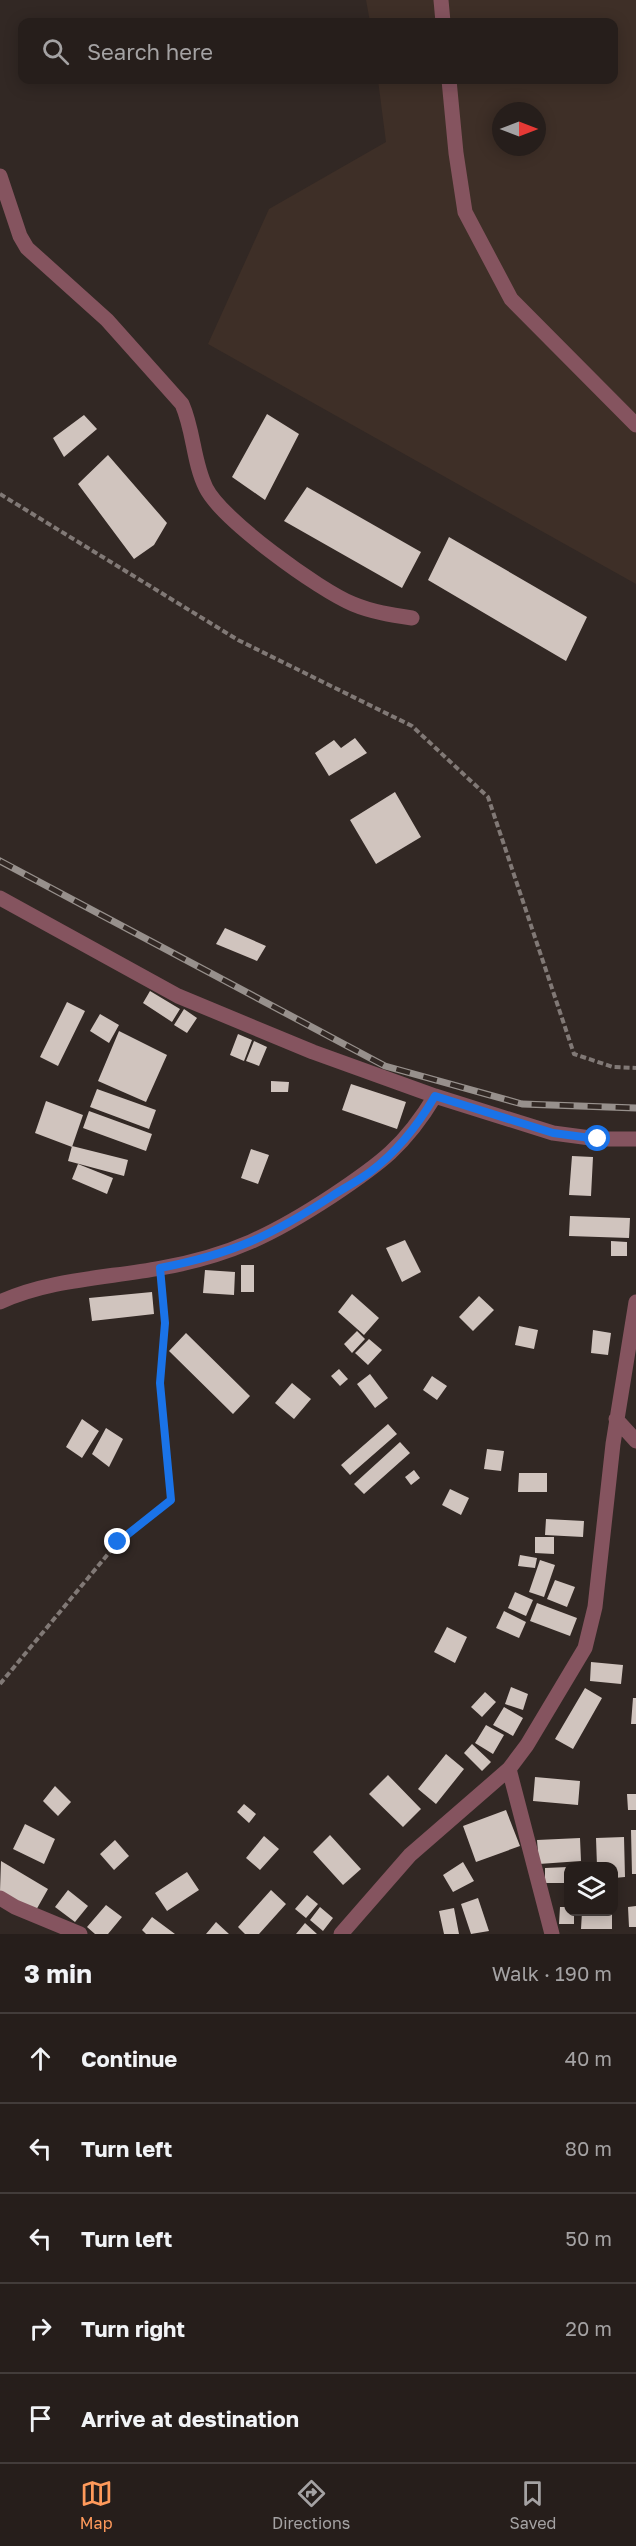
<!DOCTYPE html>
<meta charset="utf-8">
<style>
body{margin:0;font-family:"Golos Text",sans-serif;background:#2e2724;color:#f1f3f6}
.controls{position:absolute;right:18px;bottom:18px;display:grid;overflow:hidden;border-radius:12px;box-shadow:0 3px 15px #0003}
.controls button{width:54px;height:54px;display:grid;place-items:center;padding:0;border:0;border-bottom:2px solid #423c3a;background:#261e1b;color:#f1f3f6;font:30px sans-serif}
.compass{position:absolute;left:492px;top:102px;width:54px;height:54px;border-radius:50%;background:#261e1b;box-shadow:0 3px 15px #0003;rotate:90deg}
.stop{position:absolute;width:18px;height:18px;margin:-14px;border:4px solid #1a73e8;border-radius:50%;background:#fff}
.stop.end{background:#1a73e8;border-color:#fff;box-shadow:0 2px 6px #0008}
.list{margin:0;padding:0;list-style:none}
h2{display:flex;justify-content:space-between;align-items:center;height:78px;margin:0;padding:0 24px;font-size:26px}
h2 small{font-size:20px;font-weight:400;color:#a4a2a3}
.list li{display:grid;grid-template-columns:39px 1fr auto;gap:18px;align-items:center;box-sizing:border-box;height:90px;padding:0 24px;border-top:2px solid #423c3a}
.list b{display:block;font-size:22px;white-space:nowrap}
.list em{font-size:20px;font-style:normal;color:#a4a2a3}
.icon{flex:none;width:33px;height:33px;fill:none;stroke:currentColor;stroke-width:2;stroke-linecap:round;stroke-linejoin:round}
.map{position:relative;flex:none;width:636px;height:1934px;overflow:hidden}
.search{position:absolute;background:#261e1b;box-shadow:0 3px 15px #0003;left:18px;right:18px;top:18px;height:66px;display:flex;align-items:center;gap:15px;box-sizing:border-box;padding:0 21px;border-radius:12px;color:#a4a2a3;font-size:22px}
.sheet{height:528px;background:#261e1b}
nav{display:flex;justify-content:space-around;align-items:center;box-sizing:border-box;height:84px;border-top:2px solid #423c3a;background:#261e1b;font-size:16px;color:#a4a2a3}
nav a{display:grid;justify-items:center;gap:3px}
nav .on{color:#ff9a5b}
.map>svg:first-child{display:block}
.built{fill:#3e2f27;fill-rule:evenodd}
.building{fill:#d0c4be}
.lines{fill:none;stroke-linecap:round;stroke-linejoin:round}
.path{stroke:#817976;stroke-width:4;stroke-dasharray:6 3;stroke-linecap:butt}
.minor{stroke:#85545f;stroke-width:15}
.rail-casing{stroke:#97908c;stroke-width:7}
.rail{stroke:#322824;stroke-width:4.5;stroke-dasharray:14;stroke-linecap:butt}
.route{stroke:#1a73e8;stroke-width:8}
</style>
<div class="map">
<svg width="636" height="1934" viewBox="0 0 636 1934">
<rect width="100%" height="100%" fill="#322824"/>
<path class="built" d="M 366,0 L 636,0 L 636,584 L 208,344 L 269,209 L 386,142 L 378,80 L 614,80 L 614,22 L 370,22 ZM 501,111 L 537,111 L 537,147 L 501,147 Z"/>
<path class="building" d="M 267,414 L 299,434 L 265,500 L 232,477 Z
M 84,415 L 97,429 L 64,457 L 53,438 Z
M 108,455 L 167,523 L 154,545 L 134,559 L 78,484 Z
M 307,487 L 421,552 L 402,588 L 284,521 Z
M 449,537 L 587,617 L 566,661 L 428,580 Z
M 355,738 L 367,753 L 329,776 L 315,753 L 334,740 L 341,748 Z
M 395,792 L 421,837 L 376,864 L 350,820 Z
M 225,928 L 266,946 L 257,961 L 216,944 Z
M 150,991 L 180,1009 L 172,1022 L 143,1003 Z
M 67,1002 L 85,1011 L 58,1066 L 40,1057 Z
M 184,1009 L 197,1018 L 187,1033 L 174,1025 Z
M 100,1014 L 119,1025 L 109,1043 L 90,1031 Z
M 119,1031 L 167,1055 L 146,1102 L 98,1081 Z
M 238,1034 L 252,1040 L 244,1061 L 230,1055 Z
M 254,1041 L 267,1047 L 259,1066 L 246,1061 Z
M 271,1081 L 289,1082 L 288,1092 L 271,1092 Z
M 351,1084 L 406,1102 L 397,1129 L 342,1110 Z
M 97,1089 L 156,1110 L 149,1129 L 90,1107 Z
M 46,1101 L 83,1115 L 72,1147 L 35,1133 Z
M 89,1111 L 152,1134 L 146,1151 L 83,1128 Z
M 72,1146 L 128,1160 L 124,1176 L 68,1161 Z
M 251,1149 L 269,1155 L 258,1184 L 241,1178 Z
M 572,1156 L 593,1157 L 591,1196 L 569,1195 Z
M 78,1164 L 113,1178 L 107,1194 L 72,1179 Z
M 570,1216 L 630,1218 L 629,1238 L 569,1236 Z
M 405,1240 L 421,1272 L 402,1282 L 386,1248 Z
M 611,1241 L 627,1242 L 627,1256 L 611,1256 Z
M 241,1265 L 254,1265 L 254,1292 L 241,1292 Z
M 205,1270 L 235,1272 L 234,1295 L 203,1293 Z
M 152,1292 L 154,1314 L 92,1321 L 89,1298 Z
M 352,1294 L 379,1318 L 364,1335 L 338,1312 Z
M 479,1296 L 494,1310 L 473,1331 L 459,1317 Z
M 519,1326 L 538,1330 L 534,1349 L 515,1345 Z
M 593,1330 L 611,1333 L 608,1355 L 591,1353 Z
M 357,1331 L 365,1339 L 352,1353 L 344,1344 Z
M 186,1333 L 250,1396 L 233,1414 L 169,1351 Z
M 369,1339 L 382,1350 L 368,1365 L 355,1353 Z
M 339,1369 L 348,1379 L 340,1386 L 331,1376 Z
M 370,1374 L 388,1398 L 375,1408 L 357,1384 Z
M 432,1376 L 447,1386 L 437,1400 L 423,1390 Z
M 292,1383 L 311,1399 L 294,1419 L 275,1403 Z
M 82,1419 L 99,1431 L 82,1458 L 66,1447 Z
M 388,1424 L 397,1434 L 350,1475 L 341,1465 Z
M 106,1428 L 123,1439 L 109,1467 L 92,1454 Z
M 400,1442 L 410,1453 L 364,1494 L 354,1484 Z
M 487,1449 L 504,1451 L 501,1471 L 484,1469 Z
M 414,1470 L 420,1478 L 411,1485 L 405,1477 Z
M 519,1473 L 547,1473 L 547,1492 L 518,1492 Z
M 450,1489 L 469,1498 L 461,1515 L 442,1505 Z
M 546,1519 L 584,1521 L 583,1537 L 545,1535 Z
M 535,1537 L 554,1537 L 554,1554 L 535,1553 Z
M 520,1555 L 537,1558 L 535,1568 L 518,1566 Z
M 540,1560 L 555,1565 L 544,1597 L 529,1592 Z
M 555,1580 L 575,1587 L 567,1607 L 547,1599 Z
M 515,1592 L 533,1600 L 526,1616 L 508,1608 Z
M 537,1603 L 577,1618 L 570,1636 L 530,1621 Z
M 504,1611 L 526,1622 L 519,1638 L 496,1628 Z
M 447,1627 L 467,1637 L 455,1663 L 434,1652 Z
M 591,1662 L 623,1665 L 621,1684 L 590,1681 Z
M 511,1687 L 528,1694 L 523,1710 L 505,1704 Z
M 585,1688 L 602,1698 L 573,1749 L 555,1739 Z
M 485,1692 L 496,1702 L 482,1717 L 471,1707 Z
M 633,1698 L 636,1698 L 636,1724 L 631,1724 Z
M 504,1707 L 523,1718 L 513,1736 L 493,1725 Z
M 486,1725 L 504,1735 L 493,1754 L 475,1743 Z
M 472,1744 L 491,1762 L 482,1771 L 464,1753 Z
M 446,1754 L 464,1769 L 436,1804 L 418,1789 Z
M 388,1775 L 421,1809 L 403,1827 L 369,1794 Z
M 535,1777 L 580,1781 L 578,1805 L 533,1801 Z
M 55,1786 L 71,1802 L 58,1816 L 43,1801 Z
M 627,1794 L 636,1794 L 636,1810 L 628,1810 Z
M 244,1804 L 256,1814 L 249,1823 L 237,1812 Z
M 506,1810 L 520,1846 L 476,1862 L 463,1826 Z
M 25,1824 L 55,1839 L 44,1864 L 13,1849 Z
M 631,1830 L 636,1830 L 636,1874 L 632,1874 Z
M 330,1835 L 361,1869 L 343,1885 L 313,1852 Z
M 264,1836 L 279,1849 L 260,1870 L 246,1858 Z
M 624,1837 L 625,1877 L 614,1878 L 614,1866 L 597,1866 L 596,1838 Z
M 580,1838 L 581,1861 L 539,1864 L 537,1840 Z
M 115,1840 L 129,1856 L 114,1870 L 100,1854 Z
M 1,1861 L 48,1889 L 35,1912 L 0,1891 Z
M 463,1862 L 474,1881 L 453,1892 L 443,1875 Z
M 568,1867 L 568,1883 L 545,1883 L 545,1868 Z
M 187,1872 L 199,1890 L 167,1911 L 155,1893 Z
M 68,1890 L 88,1906 L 75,1922 L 55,1907 Z
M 271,1890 L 286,1904 L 259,1934 L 245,1934 L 238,1927 Z
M 307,1895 L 318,1904 L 306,1918 L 295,1909 Z
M 478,1898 L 489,1931 L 471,1934 L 461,1904 Z
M 106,1905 L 122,1917 L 108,1934 L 95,1934 L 87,1927 Z
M 636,1906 L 636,1927 L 629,1927 L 628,1907 Z
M 320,1907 L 333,1918 L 323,1931 L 310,1920 Z
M 560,1907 L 568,1907 L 568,1912 L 574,1912 L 574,1924 L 559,1924 Z
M 454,1908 L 459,1934 L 444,1934 L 439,1911 Z
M 582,1912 L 612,1912 L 612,1929 L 581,1929 Z
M 152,1917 L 175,1934 L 146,1934 L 142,1930 Z
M 216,1922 L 229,1934 L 206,1934 Z
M 305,1923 L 317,1934 L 296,1934 Z"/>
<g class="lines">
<path class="path" d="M 0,494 L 238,640 L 412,726 L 488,797 L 574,1054 L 613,1067 L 636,1068
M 0,1684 L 118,1542 L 171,1500 L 160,1383 L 165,1323 L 162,1290"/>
<path class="minor" d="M 441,0 L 443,22
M 449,80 L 456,153 L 465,212 L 511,299 L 636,425
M 0,176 L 20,236 L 27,248 L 107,320 L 182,404 C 194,431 193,462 206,488 C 222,520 319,590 353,604 C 372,612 392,615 412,618
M 0,898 L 178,996 L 313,1052 L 435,1096 L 553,1133 L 598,1139 L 636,1139
M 0,1302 C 50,1279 108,1278 161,1268 C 230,1256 274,1234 332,1196 C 380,1164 405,1146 435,1096
M 616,1419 L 636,1441
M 509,1769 L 552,1934
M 0,1898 L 15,1907 L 80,1934
M 341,1934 L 410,1855 L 509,1769 L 527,1745 L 585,1648 L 595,1607 L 613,1444 L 636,1302"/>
<g class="rail-casing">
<path id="rail" d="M 0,861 L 385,1066 L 522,1104 L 636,1108"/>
</g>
<use href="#rail" class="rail"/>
</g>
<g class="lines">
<path class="route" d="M 118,1542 L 171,1500 L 160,1383 L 165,1323 L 160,1268 C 232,1254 271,1236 332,1196 C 344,1188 358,1181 370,1172 C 398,1151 418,1125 435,1096 L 553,1133 L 598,1139"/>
</g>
</svg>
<div class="controls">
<button><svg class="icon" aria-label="layers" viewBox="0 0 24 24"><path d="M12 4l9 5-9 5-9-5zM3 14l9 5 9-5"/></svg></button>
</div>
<svg class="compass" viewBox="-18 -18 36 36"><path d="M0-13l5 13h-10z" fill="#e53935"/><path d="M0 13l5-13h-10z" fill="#a4a2a3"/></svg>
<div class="stop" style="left:598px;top:1139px"></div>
<div class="stop end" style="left:118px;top:1542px"></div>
<div class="search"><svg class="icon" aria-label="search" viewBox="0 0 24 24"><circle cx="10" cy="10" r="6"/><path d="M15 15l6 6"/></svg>Search here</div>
</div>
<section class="sheet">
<h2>3 min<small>Walk · 190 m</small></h2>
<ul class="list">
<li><svg class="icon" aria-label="ahead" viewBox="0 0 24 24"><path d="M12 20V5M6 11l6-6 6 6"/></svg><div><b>Continue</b></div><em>40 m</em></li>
<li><svg class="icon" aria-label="left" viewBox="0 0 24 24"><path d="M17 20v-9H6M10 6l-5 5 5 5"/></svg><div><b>Turn left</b></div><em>80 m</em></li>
<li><svg class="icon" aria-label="left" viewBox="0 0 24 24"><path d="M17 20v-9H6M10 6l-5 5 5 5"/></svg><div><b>Turn left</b></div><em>50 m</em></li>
<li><svg class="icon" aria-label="right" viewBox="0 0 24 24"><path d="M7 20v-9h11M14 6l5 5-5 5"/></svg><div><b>Turn right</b></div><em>20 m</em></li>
<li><svg class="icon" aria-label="arrive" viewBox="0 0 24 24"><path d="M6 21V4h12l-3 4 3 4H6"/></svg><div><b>Arrive at destination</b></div></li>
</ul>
</section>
<nav>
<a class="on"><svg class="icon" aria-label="map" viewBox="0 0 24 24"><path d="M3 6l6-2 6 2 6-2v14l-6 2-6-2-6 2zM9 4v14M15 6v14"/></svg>Map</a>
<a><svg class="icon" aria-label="directions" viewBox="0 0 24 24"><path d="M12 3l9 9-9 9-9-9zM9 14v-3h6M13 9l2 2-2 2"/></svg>Directions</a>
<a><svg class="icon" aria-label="saved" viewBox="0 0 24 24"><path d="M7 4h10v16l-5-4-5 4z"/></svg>Saved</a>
</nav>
